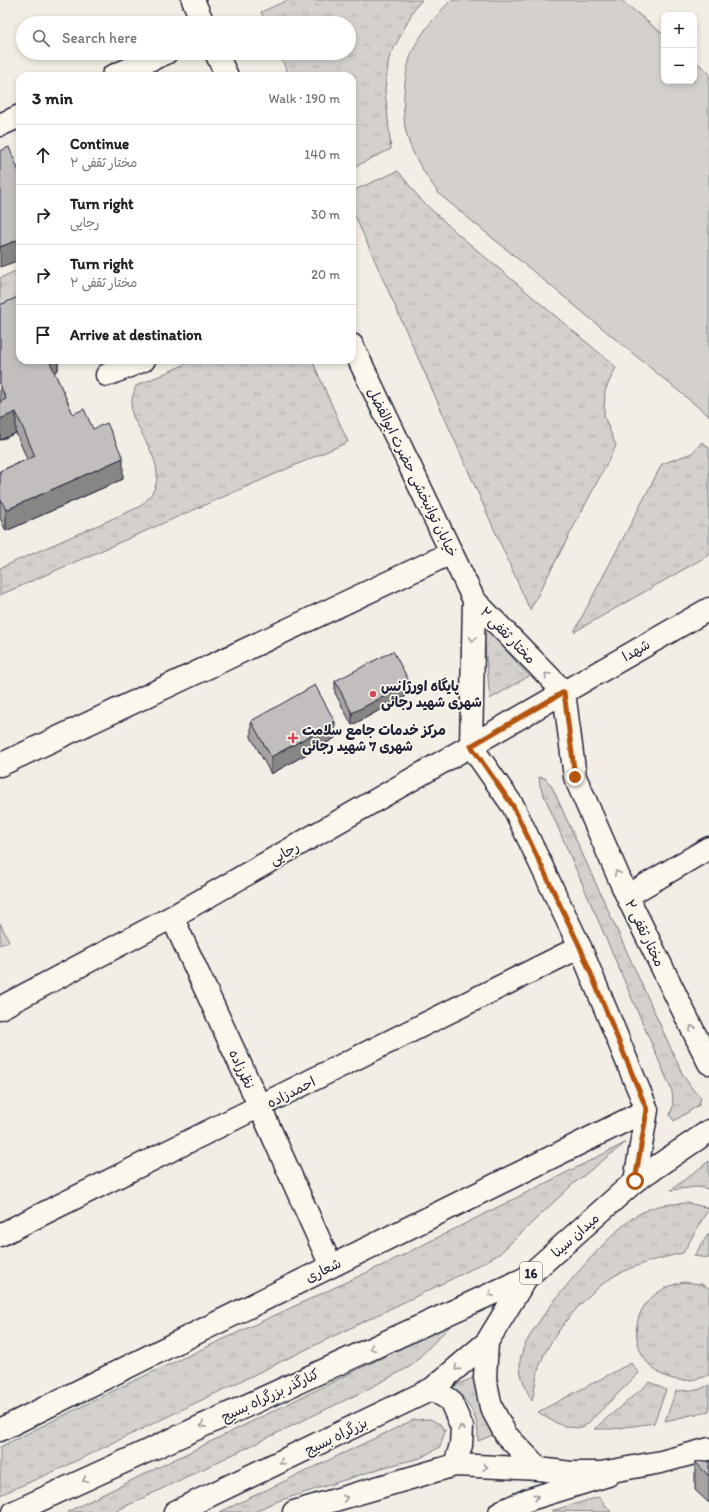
<!DOCTYPE html>
<meta charset="utf-8">
<style>
body{margin:0;font-family:Itim,"Playpen Sans Arabic",sans-serif;background:#f6f6f6;color:#222}
.controls{position:absolute;right:12px;top:12px;display:grid;overflow:hidden;border-radius:8px;box-shadow:0 2px 6px #0003}
.controls button{width:36px;height:36px;display:grid;place-items:center;padding:0;border:0;border-bottom:1px solid #e0e0e0;background:#fff;color:#222;font:20px sans-serif}
.stop{position:absolute;width:12px;height:12px;margin:-9px;border:3px solid #b45309;border-radius:50%;background:#fff}
.stop.end{background:#b45309;border-color:#fff;box-shadow:0 1px 4px #0008}
.list{margin:0;padding:0;list-style:none}
h2{display:flex;justify-content:space-between;align-items:center;height:52px;margin:0;padding:0 16px;font-size:17px}
h2 small{font-size:13px;font-weight:400;color:#767676}
.list li{display:grid;grid-template-columns:26px 1fr auto;gap:12px;align-items:center;box-sizing:border-box;height:60px;padding:0 16px;border-top:1px solid #e0e0e0}
.list b{display:block;font-size:15px;white-space:nowrap}
.list p{margin:0;font-size:13px;white-space:nowrap;color:#767676}
.list em{font-size:13px;font-style:normal;color:#767676}
.icon{flex:none;width:22px;height:22px;fill:none;stroke:currentColor;stroke-width:2;stroke-linecap:round;stroke-linejoin:round}
.map{position:relative;flex:none;width:709px;height:1512px;overflow:hidden}
.search{position:absolute;background:#fff;box-shadow:0 2px 6px #0003;left:16px;top:16px;width:340px;height:44px;display:flex;align-items:center;gap:10px;box-sizing:border-box;padding:0 14px;border-radius:22px;color:#767676;font-size:15px}
.panel{position:absolute;background:#fff;box-shadow:0 2px 6px #0003;left:16px;top:72px;width:340px;height:292px;border-radius:12px}
.map>svg:first-child{display:block}
.grass{fill:url(#grass-tufts);stroke:#7b7a84}
.green{fill:#d4d1cc;stroke:#7b7a84}
.lines{fill:none;stroke-linecap:round;stroke-linejoin:round}
.minor-casing{stroke:#22223b;stroke-width:25}
.highway-casing{stroke:#22223b;stroke-width:25}
.minor{stroke:#fbf7ec;stroke-width:22}
.highway{stroke:#fbf7ec;stroke-width:22}
.wall{fill:#a7a3a3;stroke:#22223b}
.shaded-wall{fill:#888585;stroke:#22223b}
.building{fill:#c2bebe;stroke:#22223b}
.oneway{stroke:#99979c}
.route{stroke:#b45309;stroke-width:5}
.poi-dot{fill:#d1495b;stroke:#fbf7ec;stroke-width:1.5}
.labels{text-anchor:middle;stroke-width:3.5;stroke-linejoin:round;paint-order:stroke}
.shield{fill:#fbf7ec;stroke:#636270;stroke-width:1}
.shield-label{font-size:13px;font-weight:bold;fill:#22223b}
.street-label{font-size:14px;fill:#22223b;stroke:#fbf7ec}
.poi-label{font-size:14px;font-weight:bold;fill:#22223b;stroke:#fbf7ec;text-anchor:start}
</style>
<div class="map">
<svg width="709" height="1512" viewBox="0 0 709 1512">
<defs>
<pattern id="grass-tufts" width="24" height="20" patternUnits="userSpaceOnUse"><rect width="24" height="20" fill="#d4d1cc"/><path d="M3 7l-1-3M5 7V3M7 7l1-3M15 17l-1-3M17 17v-4M19 17l1-3" fill="none" stroke="#b6b3b0"/></pattern>
</defs>
<rect width="100%" height="100%" fill="#f2eee5"/>
<filter id="ink" filterUnits="userSpaceOnUse"><feTurbulence type="fractalNoise" baseFrequency=".025" numOctaves="2"/><feDisplacementMap in="SourceGraphic" scale="8" xChannelSelector="R" yChannelSelector="G"/><feConvolveMatrix kernelMatrix="1 2 1 2 8 2 1 2 1" color-interpolation-filters="sRGB"/></filter>
<g filter="url(#ink)">
<path class="grass" d="M 288,0 L 422,0 L 414,9 L 389,58 L 385,89 L 391,149 L 352,168 L 352,76 L 289,76 L 279,53 L 349,53 L 349,23 L 266,23 L 261,12 Z
M 398,171 L 421,200 L 459,235 L 616,367 L 605,391 L 604,416 L 616,446 L 530,610 L 352,209 L 352,191 Z
M 20,269 L 20,297 L 0,305 L 0,278 Z
M 195,360 L 312,360 L 348,442 L 0,595 L 0,568 L 139,507 C 170,482 155,459 140,430 C 138,425 133,419 132,413 C 130,403 133,395 136,386 Z
M 702,442 L 709,448 L 709,555 L 574,632 L 662,464 L 692,453 Z
M 483,625 L 529,676 L 490,699 Z
M 539,777 L 545,778 L 552,787 L 683,1075 L 693,1090 L 701,1097 L 699,1105 L 674,1121 L 670,1115 L 673,1106 L 672,1091 L 540,786 Z
M 0,923 L 9,941 L 0,945 Z
M 625,1143 L 573,1184 L 498,1255 L 462,1274 L 55,1471 L 0,1495 L 0,1447 L 123,1386 L 385,1264 Z
M 709,1161 L 709,1189 L 696,1187 L 671,1190 Z
M 688,1203 L 709,1208 L 683,1253 C 660,1258 637,1264 616,1275 C 589,1290 552,1333 541,1362 C 536,1374 535,1389 532,1401 C 525,1386 517,1372 521,1355 C 529,1324 604,1239 630,1220 C 650,1205 665,1204 688,1203 Z
M 709,1233 L 709,1258 L 694,1256 Z
M 684,1282 L 701,1284 L 709,1288 L 709,1375 C 638,1405 601,1299 684,1282 Z
M 453,1323 L 411,1366 L 366,1390 L 114,1512 L 67,1512 Z
M 631,1363 L 639,1373 L 583,1428 C 563,1428 554,1423 538,1412 Z
M 475,1377 L 500,1432 L 478,1441 C 478,1436 478,1429 477,1424 C 474,1411 463,1395 452,1387 Z
M 650,1382 L 666,1390 L 654,1423 L 612,1429 L 594,1429 Z
M 709,1385 L 709,1411 L 665,1421 L 676,1391 L 698,1390 Z
M 430,1419 L 440,1424 L 445,1431 L 440,1447 L 420,1458 L 385,1467 L 272,1503 L 255,1512 L 220,1512 L 413,1420 Z
M 599,1497 L 611,1512 L 551,1511 Z"/>
<path class="green" d="M 451,0 L 621,0 L 664,35 L 664,81 L 694,81 L 694,60 L 709,73 L 709,416 L 439,194 C 426,175 411,155 406,132 C 401,111 404,67 414,48 C 423,30 437,15 451,0 Z"/>
<g class="lines">
<g class="minor-casing">
<path id="minor" d="M 193,0 L 203,23
M 216,53 L 227,76
M 113,76 L 166,53
M 0,125 L 20,116
M 352,345 L 474,600 L 564,692 L 575,777 L 627,896 L 709,1063
M 107,375 L 144,360
M 474,600 L 471,746 L 513,806 L 580,947 L 647,1110 L 635,1181
M 0,765 L 451,553
M 627,896 L 709,848
M 172,917 L 260,1107 L 331,1266
M 0,1008 L 172,917 L 709,609
M 0,1235 L 580,947
M 0,1430 L 647,1110
M 14,1512 L 526,1278
M 500,1512 L 530,1499 L 608,1475"/>
</g>
<g class="highway-casing">
<path id="highway" d="M 432,1389 L 450,1400 L 462,1427 L 461,1445 L 455,1465
M 539,1469 L 506,1435 L 491,1407 L 485,1378 L 487,1342 L 526,1278 L 635,1181 L 709,1131
M 175,1512 L 432,1389 L 487,1342
M 294,1512 L 455,1465 L 539,1469 L 571,1473 L 601,1473 L 661,1462 L 709,1449"/>
</g>
<use href="#minor" class="minor"/>
<use href="#highway" class="highway"/>
</g>
<path class="wall" d="M 0,305 L 58,360 L 58,370 L 54,372 L 73,414 L 93,429 L 123,479 L 6,531 L 0,518 L 0,471 L 27,459 L 16,433 L 0,440 Z
M 335,681 L 410,694 L 352,725 L 335,693 Z
M 251,721 L 335,738 L 271,774 L 251,737 Z
M 709,1461 L 709,1503 L 695,1490 L 695,1462 Z"/>
<path class="shaded-wall" d="M 20,239 L 20,260 L 0,267 L 0,247 Z
M 47,360 L 58,360 L 58,370 L 47,375 Z
M 16,412 L 16,433 L 0,440 L 0,419 Z
M 123,458 L 123,479 L 6,531 L 6,510 Z
M 410,683 L 410,694 L 352,725 L 352,713 Z
M 335,722 L 335,738 L 271,774 L 271,757 Z"/>
<path class="building" d="M 9,147 L 20,174 L 20,239 L 0,247 L 0,151 Z
M 20,296 L 20,360 L 49,360 L 73,414 L 84,409 L 93,429 L 107,423 L 123,458 L 6,510 L 0,498 L 0,471 L 35,456 L 16,412 L 0,419 L 0,402 L 6,399 L 0,385 L 0,305 Z
M 393,651 L 410,683 L 352,713 L 335,681 Z
M 315,685 L 335,722 L 271,757 L 251,721 Z
M 709,1461 L 709,1476 L 695,1462 Z"/>
<defs><path id="oneway-chevron" d="M-2-3.5L2.5 0L-2 3.5" fill="none" stroke-width="1.6" stroke-linecap="round" stroke-linejoin="round"/></defs>
<g class="oneway">
<use href="#oneway-chevron" transform="translate(473 639) rotate(91)"/>
<use href="#oneway-chevron" transform="translate(547 675) rotate(-134)"/>
<use href="#oneway-chevron" transform="translate(617 873) rotate(-114)"/>
<use href="#oneway-chevron" transform="translate(692 1028) rotate(-116)"/>
<use href="#oneway-chevron" transform="translate(491 1294) rotate(155)"/>
<use href="#oneway-chevron" transform="translate(372 1348) rotate(155)"/>
<use href="#oneway-chevron" transform="translate(457 1368) rotate(139)"/>
<use href="#oneway-chevron" transform="translate(203 1425) rotate(155)"/>
<use href="#oneway-chevron" transform="translate(461 1428) rotate(-100)"/>
<use href="#oneway-chevron" transform="translate(282 1462) rotate(154)"/>
<use href="#oneway-chevron" transform="translate(485 1467) rotate(3)"/>
<use href="#oneway-chevron" transform="translate(85 1480) rotate(155)"/>
<use href="#oneway-chevron" transform="translate(536 1497) rotate(-17)"/>
<use href="#oneway-chevron" transform="translate(345 1498) rotate(-16)"/>
</g>
</g>
<g class="lines" filter="url(#ink)">
<path class="route" d="M 575,777 L 564,692 L 471,746 L 513,806 L 580,947 L 647,1110 L 635,1181"/>
</g>
<g class="poi-dot">
<circle cx="373" cy="694" r="4"/>
<path d="M291 732h4v4h4v4h-4v4h-4v-4h-4v-4h4z"/>
</g>
<g class="labels">
<rect class="shield" x="520" y="1262" width="22" height="22" rx="3"/>
<g class="shield-label">
<text x="531" y="1278">16</text>
</g>
<g class="street-label">
<text transform="translate(413 472) rotate(64)" y="5">خیابان توانبخشی حضرت ابوالفضل</text>
<text transform="translate(508 635) rotate(46)" y="5">مختار ثقفی ۲</text>
<text transform="translate(636 650) rotate(-30)" y="5">شهدا</text>
<text transform="translate(284 853) rotate(-30)" y="5">رجایی</text>
<text transform="translate(645 933) rotate(64)" y="5">مختار ثقفی ۲</text>
<text transform="translate(242 1069) rotate(65)" y="5">نظرزاده</text>
<text transform="translate(291 1092) rotate(-27)" y="5">احمدزاده</text>
<text transform="translate(575 1235) rotate(-42)" y="5">میدان سینا</text>
<text transform="translate(323 1270) rotate(-26)" y="5">شعاری</text>
<text transform="translate(270 1395) rotate(-25)" y="5">کنارگذر بزرگراه بسیج</text>
<text transform="translate(336 1436) rotate(-26)" y="5">بزرگراه بسیج</text>
</g>
<g class="poi-label">
<text x="381" y="691">پایگاه اورژانس<tspan x="381" dy="16">شهری شهید رجائی</tspan></text>
<text x="302" y="735">مرکز خدمات جامع سلامت<tspan x="302" dy="16">شهری 7 شهید رجائی</tspan></text>
</g>
</g>
</svg>
<div class="controls">
<button>+</button>
<button>−</button>
</div>
<div class="stop" style="left:635px;top:1181px"></div>
<div class="stop end" style="left:575px;top:777px"></div>
<div class="search"><svg class="icon" aria-label="search" viewBox="0 0 24 24"><circle cx="10" cy="10" r="6"/><path d="M15 15l6 6"/></svg>Search here</div>
<section class="panel">
<h2>3 min<small>Walk · 190 m</small></h2>
<ul class="list">
<li><svg class="icon" aria-label="ahead" viewBox="0 0 24 24"><path d="M12 20V5M6 11l6-6 6 6"/></svg><div><b>Continue</b><p>مختار ثقفی ۲</p></div><em>140 m</em></li>
<li><svg class="icon" aria-label="right" viewBox="0 0 24 24"><path d="M7 20v-9h11M14 6l5 5-5 5"/></svg><div><b>Turn right</b><p>رجایی</p></div><em>30 m</em></li>
<li><svg class="icon" aria-label="right" viewBox="0 0 24 24"><path d="M7 20v-9h11M14 6l5 5-5 5"/></svg><div><b>Turn right</b><p>مختار ثقفی ۲</p></div><em>20 m</em></li>
<li><svg class="icon" aria-label="arrive" viewBox="0 0 24 24"><path d="M6 21V4h12l-3 4 3 4H6"/></svg><div><b>Arrive at destination</b></div></li>
</ul>
</section>
</div>
